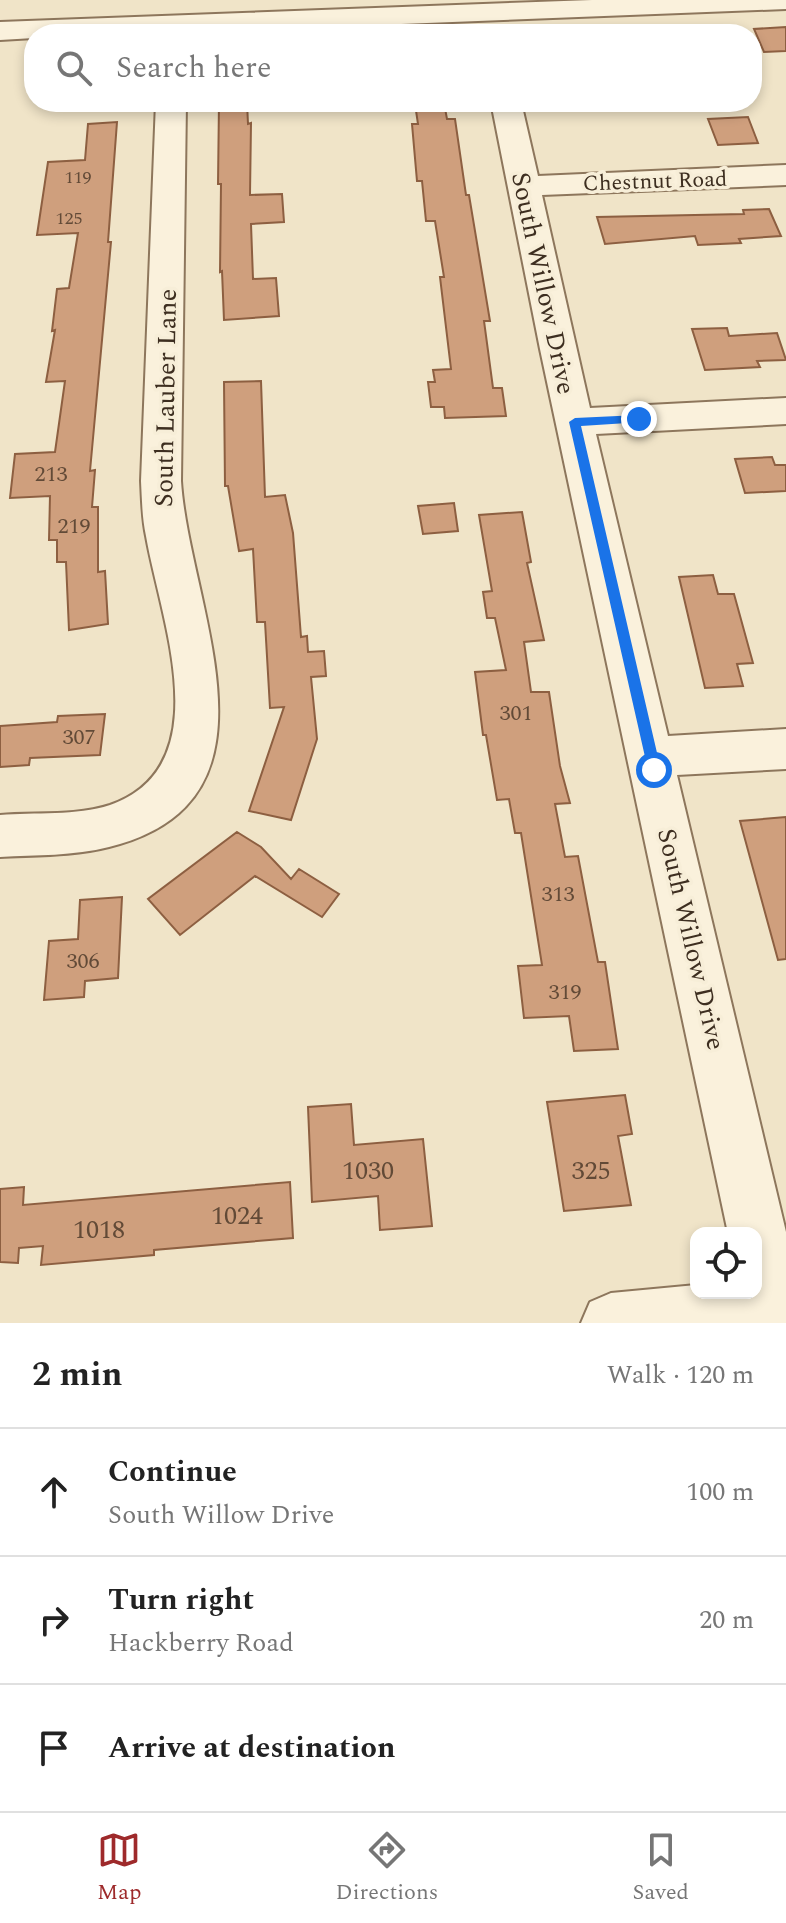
<!DOCTYPE html>
<meta charset="utf-8">
<style>
body{margin:0;font-family:Spectral,serif;background:#f6f6f6;color:#222}
.controls{position:absolute;right:24px;bottom:24px;display:grid;overflow:hidden;border-radius:16px;box-shadow:0 4px 12px #0003}
.controls button{width:72px;height:72px;display:grid;place-items:center;padding:0;border:0;border-bottom:2px solid #e0e0e0;background:#fff;color:#222;font:40px sans-serif}
.stop{position:absolute;width:24px;height:24px;margin:-18px;border:6px solid #1a73e8;border-radius:50%;background:#fff}
.stop.end{background:#1a73e8;border-color:#fff;box-shadow:0 2px 8px #0008}
.list{margin:0;padding:0;list-style:none}
h2{display:flex;justify-content:space-between;align-items:center;height:104px;margin:0;padding:0 32px;font-size:34px}
h2 small{font-size:26px;font-weight:400;color:#767676}
.list li{display:grid;grid-template-columns:52px 1fr auto;gap:24px;align-items:center;box-sizing:border-box;height:128px;padding:0 32px;border-top:2px solid #e0e0e0}
.list b{display:block;font-size:30px;white-space:nowrap}
.list p{margin:0;font-size:26px;white-space:nowrap;color:#767676}
.list em{font-size:26px;font-style:normal;color:#767676}
.icon{flex:none;width:44px;height:44px;fill:none;stroke:currentColor;stroke-width:2;stroke-linecap:round;stroke-linejoin:round}
.map{position:relative;flex:none;width:786px;height:1323px;overflow:hidden}
.search{position:absolute;background:#fff;box-shadow:0 4px 12px #0003;left:24px;right:24px;top:24px;height:88px;display:flex;align-items:center;gap:20px;box-sizing:border-box;padding:0 28px;border-radius:32px;color:#767676;font-size:30px}
.sheet{height:488px;background:#fff}
nav{display:flex;justify-content:space-around;align-items:center;box-sizing:border-box;height:112px;border-top:2px solid #e0e0e0;background:#fff;font-size:22px;color:#767676}
nav a{display:grid;justify-items:center;gap:4px}
nav .on{color:#9e2a2b}
.map>svg:first-child{display:block}
.building{fill:#cf9f7d;stroke:#8d5f41;stroke-width:2}
.lines{fill:none;stroke-linecap:round;stroke-linejoin:round}
.minor-casing{stroke:#8d765c;stroke-width:4}
.minor{fill:#faf1dc;fill-rule:evenodd}
.route{fill:#1a73e8}
.labels{text-anchor:middle;stroke-width:7;stroke-linejoin:round;paint-order:stroke}
.far-number-label{font-size:18px;fill:#624a37}
.far-street-label{font-size:22px;fill:#3d2e20;stroke:#f7eed8}
.number-label{font-size:22px;fill:#624a37}
.street-label{font-size:26px;fill:#3d2e20;stroke:#f7eed8}
.near-number-label{font-size:26px;fill:#624a37}
</style>
<div class="map">
<svg width="786" height="1323" viewBox="0 0 786 1323">
<rect width="100%" height="100%" fill="#f0e4c8"/>
<path class="building" d="M 786,27 L 786,51 L 764,52 L 754,29 Z
M 219,102 L 247,102 L 248,124 L 251,123 L 250,195 L 282,194 L 284,222 L 251,224 L 253,279 L 276,278 L 279,316 L 224,320 L 222,271 L 220,272 L 221,184 L 218,184 Z
M 444,103 L 447,119 L 455,119 L 466,195 L 469,195 L 490,321 L 484,321 L 493,388 L 502,388 L 506,416 L 445,418 L 444,407 L 431,407 L 428,382 L 435,382 L 433,370 L 451,369 L 440,277 L 444,277 L 435,221 L 426,221 L 422,181 L 417,181 L 412,124 L 418,124 L 415,104 Z
M 748,117 L 758,143 L 718,145 L 708,119 Z
M 117,122 L 108,242 L 111,242 L 90,471 L 95,470 L 92,507 L 98,507 L 98,572 L 105,571 L 108,624 L 69,630 L 66,562 L 57,562 L 57,540 L 49,540 L 50,496 L 10,498 L 15,454 L 55,452 L 65,381 L 46,382 L 55,330 L 52,331 L 57,289 L 69,288 L 78,233 L 37,235 L 48,162 L 85,160 L 88,124 Z
M 769,209 L 781,236 L 739,239 L 741,243 L 698,245 L 695,236 L 605,244 L 597,217 L 744,214 L 743,210 Z
M 727,328 L 729,336 L 777,333 L 786,360 L 757,361 L 760,367 L 705,370 L 692,329 Z
M 261,381 L 265,497 L 285,495 L 293,533 L 301,637 L 307,636 L 308,652 L 324,651 L 326,676 L 311,677 L 317,739 L 291,820 L 249,811 L 284,707 L 270,708 L 265,622 L 257,622 L 253,549 L 239,551 L 228,486 L 225,486 L 224,382 Z
M 772,457 L 775,465 L 786,465 L 786,491 L 745,493 L 735,459 Z
M 454,503 L 458,531 L 423,534 L 418,506 Z
M 522,512 L 531,562 L 527,563 L 544,640 L 524,642 L 531,692 L 549,692 L 560,766 L 570,803 L 555,804 L 565,857 L 578,856 L 598,962 L 605,962 L 618,1049 L 574,1051 L 569,1016 L 524,1018 L 518,966 L 542,965 L 521,833 L 515,833 L 509,799 L 497,800 L 486,735 L 483,735 L 475,672 L 506,670 L 495,618 L 487,618 L 483,592 L 492,591 L 479,515 Z
M 713,575 L 718,594 L 734,594 L 753,663 L 737,664 L 743,686 L 705,688 L 679,577 Z
M 105,714 L 100,755 L 30,758 L 29,765 L 0,767 L 0,726 L 57,722 L 58,716 Z
M 786,817 L 786,959 L 778,960 L 740,821 Z
M 237,832 L 261,847 L 291,879 L 299,869 L 339,894 L 322,917 L 255,876 L 180,935 L 148,899 Z
M 122,897 L 118,978 L 85,981 L 84,997 L 44,1000 L 49,941 L 78,939 L 80,900 Z
M 625,1095 L 632,1134 L 618,1136 L 631,1205 L 564,1211 L 547,1102 Z
M 351,1104 L 354,1145 L 423,1139 L 432,1226 L 380,1230 L 378,1196 L 312,1202 L 308,1107 Z
M 290,1182 L 293,1238 L 154,1250 L 154,1255 L 41,1265 L 43,1246 L 19,1248 L 18,1263 L 0,1262 L 0,1189 L 24,1187 L 23,1205 Z"/>
<g class="lines">
<g class="minor-casing">
<path id="minor" d="M 592,0 L 786,0 L 786,9 L 145,34 L 34,34 L 34,38 L 0,40 L 0,22 Z
M 156,102 L 186,102 L 181,481 C 189,607 295,801 109,847 C 74,856 36,855 0,857 L 0,815 C 35,812 76,816 110,805 C 221,766 160,618 146,536 C 142,518 142,499 141,481 Z
M 491,102 L 521,102 L 538,176 L 786,165 L 786,185 L 542,195 L 590,408 L 786,398 L 786,424 L 596,434 L 668,736 L 786,729 L 786,769 L 677,775 L 786,1232 L 786,1323 L 581,1323 L 590,1302 L 611,1293 L 696,1285 L 696,1293 L 756,1293 L 756,1233 L 728,1233 L 540,349 Z"/>
</g>
<use href="#minor" class="minor"/>
</g>
<path class="route" d="M 639,415 L 643,416 L 643,422 L 581,426 L 661,770 L 654,776 L 648,770 L 569,422 L 575,418 Z"/>
<g class="labels">
<g class="far-number-label">
<text x="78" y="183">119</text>
<text x="69" y="224">125</text>
</g>
<g class="far-street-label">
<text transform="translate(655 180) rotate(-2)" y="8">Chestnut Road</text>
</g>
<g class="number-label">
<text x="51" y="481">213</text>
<text x="74" y="533">219</text>
<text x="516" y="720">301</text>
<text x="79" y="744">307</text>
<text x="558" y="901">313</text>
<text x="83" y="968">306</text>
<text x="565" y="999">319</text>
</g>
<g class="street-label">
<text transform="translate(544 283) rotate(78)" y="9">South Willow Drive</text>
<text transform="translate(165 398) rotate(-89)" y="9">South Lauber Lane</text>
<text transform="translate(692 939) rotate(77)" y="9">South Willow Drive</text>
</g>
<g class="near-number-label">
<text x="368" y="1179">1030</text>
<text x="591" y="1179">325</text>
<text x="237" y="1224">1024</text>
<text x="99" y="1238">1018</text>
</g>
</g>
</svg>
<div class="controls">
<button><svg class="icon" aria-label="locate" viewBox="0 0 24 24"><circle cx="12" cy="12" r="6"/><path d="M12 2v4M12 18v4M2 12h4M18 12h4"/></svg></button>
</div>
<div class="stop" style="left:654px;top:770px"></div>
<div class="stop end" style="left:639px;top:419px"></div>
<div class="search"><svg class="icon" aria-label="search" viewBox="0 0 24 24"><circle cx="10" cy="10" r="6"/><path d="M15 15l6 6"/></svg>Search here</div>
</div>
<section class="sheet">
<h2>2 min<small>Walk · 120 m</small></h2>
<ul class="list">
<li><svg class="icon" aria-label="ahead" viewBox="0 0 24 24"><path d="M12 20V5M6 11l6-6 6 6"/></svg><div><b>Continue</b><p>South Willow Drive</p></div><em>100 m</em></li>
<li><svg class="icon" aria-label="right" viewBox="0 0 24 24"><path d="M7 20v-9h11M14 6l5 5-5 5"/></svg><div><b>Turn right</b><p>Hackberry Road</p></div><em>20 m</em></li>
<li><svg class="icon" aria-label="arrive" viewBox="0 0 24 24"><path d="M6 21V4h12l-3 4 3 4H6"/></svg><div><b>Arrive at destination</b></div></li>
</ul>
</section>
<nav>
<a class="on"><svg class="icon" aria-label="map" viewBox="0 0 24 24"><path d="M3 6l6-2 6 2 6-2v14l-6 2-6-2-6 2zM9 4v14M15 6v14"/></svg>Map</a>
<a><svg class="icon" aria-label="directions" viewBox="0 0 24 24"><path d="M12 3l9 9-9 9-9-9zM9 14v-3h6M13 9l2 2-2 2"/></svg>Directions</a>
<a><svg class="icon" aria-label="saved" viewBox="0 0 24 24"><path d="M7 4h10v16l-5-4-5 4z"/></svg>Saved</a>
</nav>
